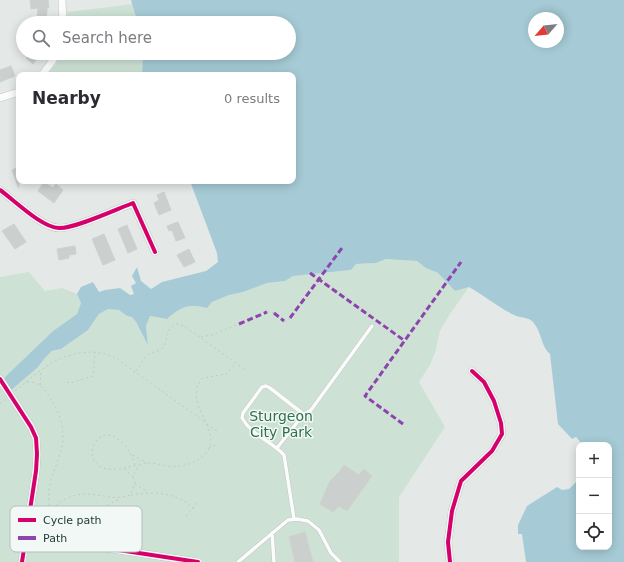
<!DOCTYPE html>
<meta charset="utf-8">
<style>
body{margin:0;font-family:"DejaVu Sans",sans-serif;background:#f7f7f7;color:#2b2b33}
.controls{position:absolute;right:12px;bottom:12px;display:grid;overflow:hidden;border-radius:8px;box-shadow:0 2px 10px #0003}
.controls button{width:36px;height:36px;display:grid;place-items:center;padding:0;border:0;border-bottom:1px solid #e1e1e2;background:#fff;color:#2b2b33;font:20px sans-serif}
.compass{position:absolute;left:528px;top:12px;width:36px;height:36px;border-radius:50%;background:#fff;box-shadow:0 2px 10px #0003;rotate:242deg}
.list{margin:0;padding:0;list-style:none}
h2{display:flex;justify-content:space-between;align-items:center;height:52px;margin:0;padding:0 16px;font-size:17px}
h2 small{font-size:13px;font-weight:400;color:#7c7c81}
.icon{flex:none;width:22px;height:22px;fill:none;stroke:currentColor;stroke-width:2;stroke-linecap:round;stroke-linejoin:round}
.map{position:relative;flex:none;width:624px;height:562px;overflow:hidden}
.search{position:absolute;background:#fff;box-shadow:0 2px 10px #0003;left:16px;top:16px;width:280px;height:44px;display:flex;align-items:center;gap:10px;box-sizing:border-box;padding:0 14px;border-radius:22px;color:#7c7c81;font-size:15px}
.panel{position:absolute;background:#fff;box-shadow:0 2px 10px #0003;left:16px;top:72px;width:280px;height:112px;border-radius:8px}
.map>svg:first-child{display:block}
.green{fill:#cde2d5}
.water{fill:#a6cbd6;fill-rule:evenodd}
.building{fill:#cbd0ce;stroke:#cdd2d0}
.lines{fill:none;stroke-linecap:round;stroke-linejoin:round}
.lane-casing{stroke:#c1c6c4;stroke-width:4.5}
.street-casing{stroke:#c1c6c4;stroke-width:8}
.path{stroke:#c1c9c7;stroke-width:1;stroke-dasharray:2 3;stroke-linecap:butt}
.lane{stroke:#fbfcfb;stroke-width:3.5}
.street{stroke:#fbfcfb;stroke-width:7}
.quiet{stroke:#8e44ad;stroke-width:3;stroke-dasharray:6 3;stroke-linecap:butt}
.cycleway-casing{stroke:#f2f8f5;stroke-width:6}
.cycleway{stroke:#d6006c;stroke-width:4}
.labels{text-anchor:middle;stroke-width:3;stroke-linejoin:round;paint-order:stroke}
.park-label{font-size:14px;fill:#2e704e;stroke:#f2f8f5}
.key{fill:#f2f8f5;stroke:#b4bfbc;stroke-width:1}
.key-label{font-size:11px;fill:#223b37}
</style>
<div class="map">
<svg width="624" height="562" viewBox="0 0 624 562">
<rect width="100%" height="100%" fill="#e4e9e7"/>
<path class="green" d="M 133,4 L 140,23 L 66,23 L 68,12 Z
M 61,53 L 143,53 L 142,75 L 47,75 L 56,64 Z
M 386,259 L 417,261 L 426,268 L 438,273 L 455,291 L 469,287 L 450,314 L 440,331 L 435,353 L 430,365 L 419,382 L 445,427 L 399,497 L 399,562 L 198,562 L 175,558 L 172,562 L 0,562 L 0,277 L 29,272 L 45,291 L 62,288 L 77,294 L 81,303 L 77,314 L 53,331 L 2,381 L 38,367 L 44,359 L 53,351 L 61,349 L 88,330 L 99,314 L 108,309 L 119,310 L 127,316 L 132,317 L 136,322 L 148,343 L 146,326 L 150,316 L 166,319 C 180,307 189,303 207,308 L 212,302 L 229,295 L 243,292 L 267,283 L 285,281 L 293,276 L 351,270 L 356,264 L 376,263 Z"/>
<path class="water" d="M 131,0 L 624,0 L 624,562 L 526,562 L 522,534 L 518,534 L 518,525 L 527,506 L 557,487 L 562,490 L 569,489 L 579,479 L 579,547 L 609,547 L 609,445 L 583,445 L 576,437 L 572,439 L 558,424 L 550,354 C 541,347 542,332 533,322 C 529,317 520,318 514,315 C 498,307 485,296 469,287 L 455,291 L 438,273 L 426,268 L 417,261 L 386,259 L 376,263 L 356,264 L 351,270 L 293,276 L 285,281 L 267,283 L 243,292 L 229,295 L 212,302 L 207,308 C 189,303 180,307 167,319 L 150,316 L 146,326 L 148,345 L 136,322 L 132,317 L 127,316 L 119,310 L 108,309 L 99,314 L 88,330 L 61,349 L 52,351 L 44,359 L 38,367 L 9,392 L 1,381 L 53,331 L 77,314 L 81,303 L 77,294 L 81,287 L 93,282 L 99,292 L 105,290 L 120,288 L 130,295 L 134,294 L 131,286 L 136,283 L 132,276 L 137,267 L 141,281 L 151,289 L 162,282 L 206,271 L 218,262 L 217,253 L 190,181 L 293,181 L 293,75 L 142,75 L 143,53 L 289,53 L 289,23 L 140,23 L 135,14 ZM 534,18 L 558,18 L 558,42 L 534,42 Z"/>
<path class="building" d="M 30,0 L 48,0 L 49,8 L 47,8 L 46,23 L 37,23 L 38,8 L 31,9 Z
M 25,53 L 42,53 L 33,64 L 26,58 L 28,56 Z
M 11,66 L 15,76 L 0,82 L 0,70 Z
M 19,167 L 19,187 L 18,187 L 12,170 Z
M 44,182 L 53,188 L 56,184 L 63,190 L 54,203 L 38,191 Z
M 164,192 L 171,210 L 159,215 L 154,203 L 159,200 L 157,195 Z
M 178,222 L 185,238 L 176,241 L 172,230 L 169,231 L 167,226 Z
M 14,224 L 26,242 L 15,249 L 2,231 Z
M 127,225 L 137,249 L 128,253 L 118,229 Z
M 104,234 L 115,260 L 103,265 L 92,239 Z
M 75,246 L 76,254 L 69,255 L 69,258 L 59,260 L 57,249 Z
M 189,249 L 195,262 L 184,267 L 177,255 Z
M 344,465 L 359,475 L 364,469 L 372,476 L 347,511 L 339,506 L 333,512 L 320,504 L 330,481 L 339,472 Z
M 305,532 L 313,562 L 295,562 L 289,537 Z"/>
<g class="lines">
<g class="lane-casing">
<path id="lane" d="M 301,415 L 307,413 L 311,410 L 372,326
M 277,448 L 299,420 L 302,413 L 270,388 L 266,386 L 262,387 L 243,413 L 242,418 C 252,436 272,441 284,455 L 294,519
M 272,533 L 274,562
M 238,562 L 288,520 L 297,519 L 308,521 L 319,530 L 331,553 L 340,562"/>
</g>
<g class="street-casing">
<path id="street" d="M 62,0 L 63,23
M 42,75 L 58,53
M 0,98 L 19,92
M 0,190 C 14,200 42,228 59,228 C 74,229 117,209 133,203 L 155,252
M 0,379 L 31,427 L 36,438 L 37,454 L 36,471 L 22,562
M 26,536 L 198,562
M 450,562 L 448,542 L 452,511 L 461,481 L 492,451 L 502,434 L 501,423 L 494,401 L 484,382 L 472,371"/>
</g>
<path class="path" d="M 267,312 L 271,312 L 274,313
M 284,321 L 287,321 L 290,318
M 201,337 L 212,335 L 239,324
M 136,371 C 140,366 143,358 149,354 C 153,351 160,352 163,347 C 170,339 162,331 177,324 L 184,326 L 247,371
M 27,382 C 36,381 42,386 47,393 C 59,410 67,430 61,451 C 57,464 51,477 49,490 C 48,497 49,505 50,512
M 67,382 L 70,383 L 93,376 L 95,353
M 40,385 L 41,371
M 15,391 C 25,383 34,375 44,368 C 64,353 95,346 117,359 L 205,422
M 0,404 L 6,399
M 207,424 L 218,432
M 209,448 L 218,444
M 133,455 L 147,463
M 135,465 C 132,455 128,447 119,440 C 91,416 70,487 135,465 L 137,467
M 124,469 L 133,476
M 135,484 L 148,492
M 131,495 C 155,491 178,492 196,511
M 186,516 L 198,502
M 36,528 C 45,521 49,510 59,503 C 88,483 105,504 130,495 L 135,484 L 133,476 L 139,465 C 149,461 157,464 166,466 C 181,468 196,464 206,453 C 225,431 180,402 203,378 L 226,374 L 236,363
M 78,532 C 90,516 103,507 121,498"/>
<use href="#lane" class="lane"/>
<use href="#street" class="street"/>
<path class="quiet" d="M 310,273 L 405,341
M 274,313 L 284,321
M 290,318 L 342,248
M 239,324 L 267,312
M 403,424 L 365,396 L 461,262"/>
<g class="cycleway-casing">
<path id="cycleway" d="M 0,190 C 14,200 42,228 59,228 C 74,229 117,209 133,203 L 155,252
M 0,379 L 31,427 L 36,438 L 37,454 L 36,471 L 22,562
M 26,536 L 198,562
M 450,562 L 448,542 L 452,511 L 461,481 L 492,451 L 502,434 L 501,423 L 494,401 L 484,382 L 472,371"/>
</g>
<use href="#cycleway" class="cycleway"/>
</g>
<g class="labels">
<g class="park-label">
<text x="281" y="421">Sturgeon<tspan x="281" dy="16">City Park</tspan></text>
</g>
</g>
<rect x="10" y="506" width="132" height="46" rx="6" class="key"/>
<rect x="18" y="518" width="18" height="4" fill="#d6006c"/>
<rect x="18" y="536" width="18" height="4" fill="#8e44ad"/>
<g class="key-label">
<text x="43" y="524">Cycle path</text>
<text x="43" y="542">Path</text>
</g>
</svg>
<div class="controls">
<button>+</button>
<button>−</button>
<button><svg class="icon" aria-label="locate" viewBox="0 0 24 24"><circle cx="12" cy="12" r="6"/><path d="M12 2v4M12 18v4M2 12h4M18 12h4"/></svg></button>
</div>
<svg class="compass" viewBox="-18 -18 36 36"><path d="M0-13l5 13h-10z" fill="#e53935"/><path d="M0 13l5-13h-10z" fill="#7c7c81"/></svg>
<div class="search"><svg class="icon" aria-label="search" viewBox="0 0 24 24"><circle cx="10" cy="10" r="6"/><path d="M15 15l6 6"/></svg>Search here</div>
<section class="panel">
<h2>Nearby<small>0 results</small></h2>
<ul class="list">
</ul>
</section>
</div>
